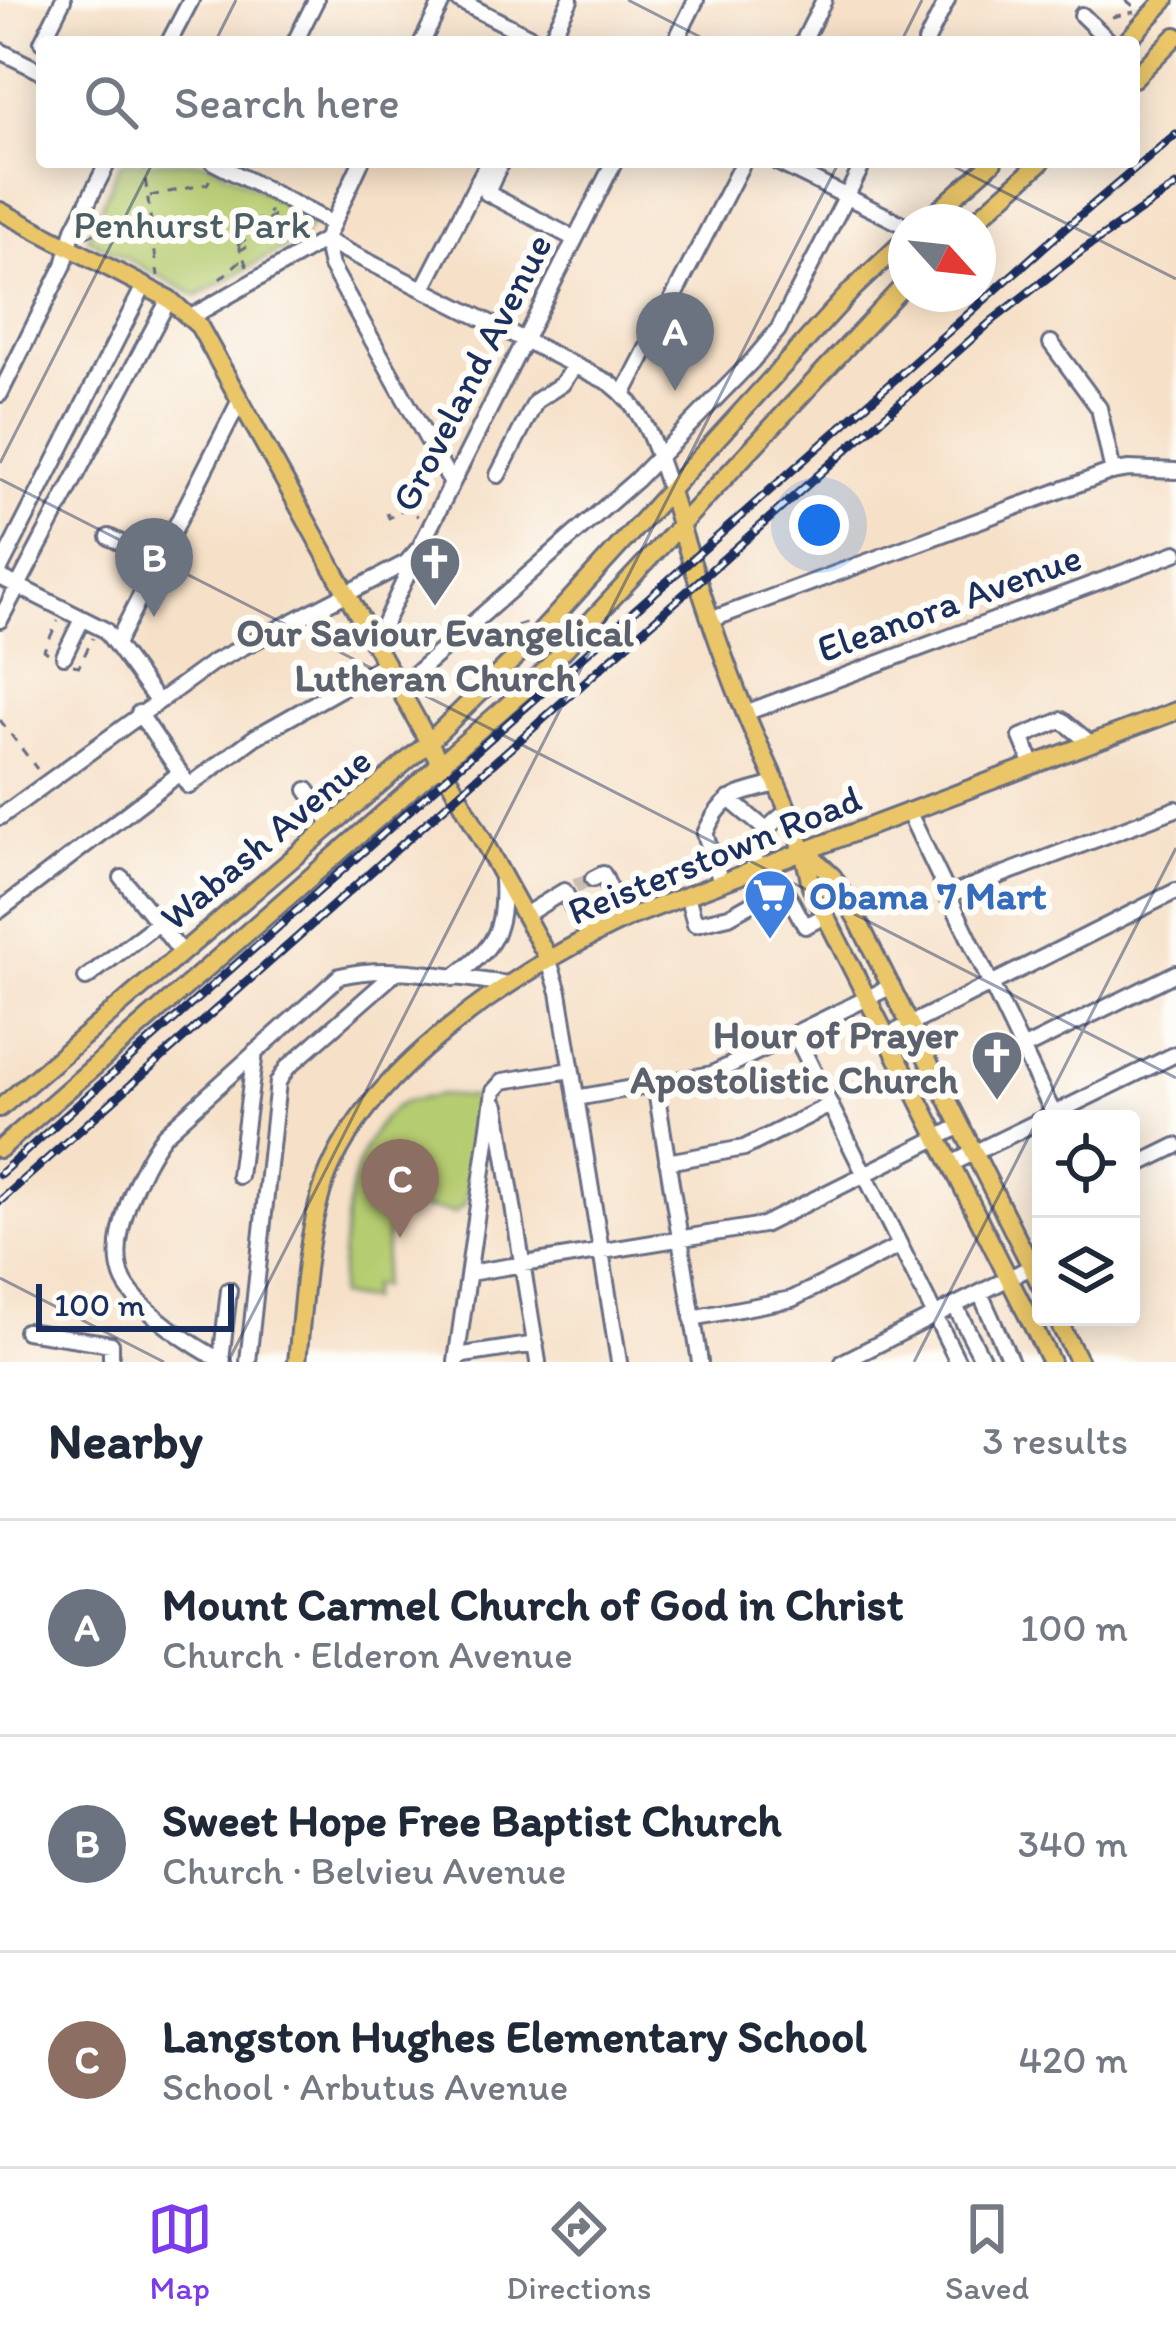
<!DOCTYPE html>
<meta charset="utf-8">
<style>
body{margin:0;font-family:Itim,sans-serif;background:#f6f6f7;color:#1f2937}
.controls{position:absolute;right:36px;bottom:36px;display:grid;overflow:hidden;border-radius:12px;box-shadow:0 6px 30px #0003}
.controls button{width:108px;height:108px;display:grid;place-items:center;padding:0;border:0;border-bottom:3px solid #e0e1e3;background:#fff;color:#1f2937;font:60px sans-serif}
.compass{position:absolute;left:888px;top:204px;width:108px;height:108px;border-radius:50%;background:#fff;box-shadow:0 6px 30px #0003;rotate:117deg}
.scale{position:absolute;left:36px;bottom:30px;width:198px;box-sizing:border-box;padding-left:12px;border:6px solid #1b2f5e;border-top:0;font-size:33px;line-height:42px;white-space:nowrap;color:#1b2f5e;-webkit-text-stroke:9px #fdfcf7;paint-order:stroke}
.you{position:absolute;left:819px;top:525px;width:42px;height:42px;margin:-30px;border:9px solid #fff;border-radius:50%;background:#1a73e8;box-shadow:0 0 0 18px #1a73e833}
.badge{display:grid;place-items:center;width:78px;height:78px;border-radius:50%;background:#7c3aed;color:#fff;font-size:39px;font-weight:700}
.pin{position:absolute;translate:-50% -99px;filter:drop-shadow(0 3px 6px #0008)}
.pin::after{content:'';position:absolute;top:63px;width:42px;height:36px;background:inherit;clip-path:polygon(0 0,100% 0,50% 100%)}
.list{margin:0;padding:0;list-style:none}
h2{display:flex;justify-content:space-between;align-items:center;height:156px;margin:0;padding:0 48px;font-size:51px}
h2 small{font-size:39px;font-weight:400;color:#747a83}
.list li{display:grid;grid-template-columns:78px 1fr auto;gap:36px;align-items:center;box-sizing:border-box;height:216px;padding:0 48px;border-top:3px solid #e0e1e3}
.list b{display:block;font-size:45px;white-space:nowrap}
.list p{margin:0;font-size:39px;white-space:nowrap;color:#747a83}
.list em{font-size:39px;font-style:normal;color:#747a83}
.icon{flex:none;width:66px;height:66px;fill:none;stroke:currentColor;stroke-width:2;stroke-linecap:round;stroke-linejoin:round}
.map{position:relative;flex:none;width:1176px;height:1362px;overflow:hidden}
.search{position:absolute;background:#fff;box-shadow:0 6px 30px #0003;left:36px;right:36px;top:36px;height:132px;display:flex;align-items:center;gap:30px;box-sizing:border-box;padding:0 42px;border-radius:12px;color:#747a83;font-size:45px}
.sheet{height:804px;background:#fff}
nav{display:flex;justify-content:space-around;align-items:center;box-sizing:border-box;height:168px;border-top:3px solid #e0e1e3;background:#fff;font-size:33px;color:#747a83}
nav a{display:grid;justify-items:center;gap:6px}
nav .on{color:#7c3aed}
.map>svg:first-child{display:block}
.green{fill:#b6cc70;stroke:#687e67;stroke-width:3}
.lines{fill:none;stroke-linecap:round;stroke-linejoin:round}
.minor-tunnel{stroke:#cabdb2;stroke-width:14;stroke-dasharray:14 7;stroke-linecap:butt}
.minor-casing{stroke:#686d83;stroke-width:20}
.major-casing{stroke:#686d83;stroke-width:22}
.path{stroke:#686d83;stroke-width:3;stroke-dasharray:9 9;stroke-linecap:butt}
.minor{stroke:#fff;stroke-width:14}
.major{stroke:#eac669;stroke-width:16}
.rail-casing{stroke:#1b2f5e;stroke-width:9}
.rail{stroke:#fdfcf7;stroke-width:4.5;stroke-dasharray:14;stroke-linecap:butt}
.ticks{fill:none;stroke:#1b2f5e;stroke-width:3;stroke-opacity:0.45}
.labels{text-anchor:middle;stroke-width:12;stroke-linejoin:round;paint-order:stroke}
.park-label{font-size:39px;fill:#4a5e63;stroke:#fdfcf7}
.street-label{font-size:39px;fill:#1b2f5e;stroke:#fdfcf7}
.worship-label{font-size:39px;font-weight:bold;fill:#5b616d;stroke:#fdfcf7}
.shop-label{font-size:39px;font-weight:bold;fill:#366cbe;stroke:#fdfcf7;text-anchor:start}
</style>
<div class="map">
<svg width="1176" height="1362" viewBox="0 0 1176 1362">
<rect width="100%" height="100%" fill="#fdfcf7"/>
<filter id="ink" filterUnits="userSpaceOnUse"><feTurbulence type="fractalNoise" baseFrequency=".00833" numOctaves="2"/><feDisplacementMap in="SourceGraphic" scale="24" xChannelSelector="R" yChannelSelector="G"/><feConvolveMatrix kernelMatrix="1 2 1 2 8 2 1 2 1" color-interpolation-filters="sRGB"/></filter>
<filter id="wash" filterUnits="userSpaceOnUse"><feTurbulence type="fractalNoise" baseFrequency=".004" numOctaves="4" result="noise"/><feDisplacementMap in="SourceGraphic" scale="48" xChannelSelector="R" yChannelSelector="G"/><feGaussianBlur stdDeviation="2.7" result="paint"/><feColorMatrix in="noise" values="0 0 0 0 0 0 0 0 0 0 0 0 0 0 0 0 0 1.4 0 .05"/><feComposite in="paint" operator="in"/></filter>
<g filter="url(#wash)">
<rect width="100%" height="100%" fill="#f6e0c7"/>
<path class="green" d="M 121,162 L 207,162 L 314,219 L 302,238 L 197,296 L 87,238 Z
M 442,1095 L 481,1098 L 465,1204 L 454,1213 L 398,1204 L 395,1230 L 388,1230 L 381,1287 L 371,1286 L 369,1300 L 338,1296 C 346,1236 343,1150 396,1107 C 406,1099 428,1098 442,1095 Z"/>
</g>
<g filter="url(#ink)">
<g class="lines">
<path class="minor-tunnel" d="M 575,886 L 593,879"/>
<g class="minor-casing">
<path id="minor" d="M 458,0 L 540,42
M 1082,15 L 1110,42
M 42,42 L 63,0
M 169,42 L 191,0
M 295,42 L 316,0
M 422,42 L 443,0
M 549,42 L 570,0
M 675,42 L 696,0
M 803,42 L 824,0
M 926,42 L 947,0
M 0,51 L 42,72
M 213,162 L 331,223
M 501,162 L 487,193 L 575,239
M 777,162 L 906,226
M 325,240 L 610,383 C 646,410 656,450 670,491
M 325,240 L 331,266 L 451,482
M 423,289 L 488,162
M 191,317 L 325,240 L 361,162
M 1051,343 L 1099,408 L 1113,472
M 624,393 L 743,162
M 0,394 L 64,265 L 74,229 L 108,162
M 498,475 L 536,401 L 562,384 L 575,365
M 109,537 L 158,561
M 0,569 L 144,286
M 0,577 L 105,630 L 157,701
M 0,620 L 169,299
M 710,620 L 1110,472 L 1129,469 L 1176,471
M 375,643 L 416,556
M 116,644 L 240,400
M 64,656 L 82,619
M 399,688 L 636,480 L 752,361 L 778,330 L 864,162
M 139,713 L 189,786 L 255,737 L 386,663
M 745,713 L 1176,553
M 1033,765 L 1021,737 L 1062,720 L 1090,743
M 307,790 L 332,825
M 729,799 L 765,829
M 908,811 L 1056,1119
M 0,817 L 212,663 L 406,563 L 420,547 L 614,162
M 753,870 C 757,840 763,829 788,811
M 122,878 L 182,953
M 593,879 L 603,874 L 624,920
M 721,882 L 705,834 C 722,794 736,795 776,784
M 687,895 L 695,924 L 729,916 L 777,889 L 787,893 L 805,926 L 827,915
M 946,896 L 1176,809
M 0,910 L 180,773
M 525,915 L 564,891 L 589,937
M 548,958 L 559,992 L 619,1362
M 86,978 L 158,923
M 453,978 C 494,948 505,932 502,880
M 795,1034 L 958,1362
M 889,1035 L 1176,891
M 1022,1049 L 1176,973
M 655,1084 L 700,1362
M 576,1098 L 712,1074 L 892,986
M 497,1106 L 538,1362
M 1043,1119 L 1176,1054
M 667,1162 L 744,1148 L 830,1105
M 953,1163 L 1041,1120
M 1131,1168 L 1176,1146
M 239,1176 L 255,1052
M 469,1273 L 763,1225 L 961,1126
M 980,1293 L 1011,1362
M 955,1306 L 984,1362
M 692,1318 L 792,1299 L 899,1246
M 26,1331 L 111,1344 L 111,1362
M 457,1356 L 536,1344
M 221,1361 L 229,1290
M 224,1362 C 195,1347 139,1311 124,1281 C 105,1241 140,1166 165,1134 L 340,976 C 393,963 457,979 510,984
M 248,1362 L 278,1082 L 287,1068 L 395,973
M 456,1362 L 494,1091 L 503,1081 L 571,1070
M 843,1362 L 1031,1267"/>
</g>
<g class="major-casing">
<path id="major" d="M 1126,42 L 1165,0
M 1134,78 L 1176,36
M 0,211 L 169,299 L 199,326 L 548,958
M 925,222 L 993,162
M 974,222 L 1041,162
M 670,491 C 692,566 715,639 745,712 C 768,770 801,825 811,887 L 1051,1362
M 806,851 L 833,877 L 858,921 L 1041,1286
M 0,1108 L 429,742 L 538,635 L 853,289 L 906,239
M 0,1149 L 535,681 L 906,283
M 1056,1317 L 1079,1362
M 297,1362 C 303,1305 305,1245 322,1190 C 360,1070 521,968 630,917 L 1176,711"/>
</g>
<path class="path" d="M 1126,0 L 1138,10
M 1112,17 L 1134,12
M 143,162 L 158,276
M 150,196 L 207,184 L 212,176
M 133,220 L 150,227
M 253,230 L 274,215
M 86,237 L 110,228
M 238,244 L 277,219
M 239,251 L 258,240
M 247,267 L 236,237 L 271,211
M 220,279 L 241,260
M 406,508 L 418,500 L 418,486
M 387,513 L 389,518 L 404,509 L 418,516
M 482,635 L 530,622
M 48,653 L 44,650 L 58,621
M 73,665 L 79,666 L 93,638
M 0,720 L 37,769"/>
<use href="#minor" class="minor"/>
<use href="#major" class="major"/>
<g class="rail-casing">
<path id="rail" d="M 0,1174 L 1055,237 L 1176,134
M 0,1201 L 993,320 L 1083,250 L 1176,186"/>
</g>
<use href="#rail" class="rail"/>
</g>
</g>
<path class="ticks" d="M 628,0 L 710,42M 215,42 L 236,0M 901,42 L 922,0M 945,162 L 1176,279M 0,463 L 153,162M 0,479 L 1176,1078M 0,1278 L 164,1362M 228,1362 L 839,162M 914,1362 L 1176,848"/>
<defs>
<g id="church-pin" transform="scale(2.7)"><path d="M0 17L-7.5 6A9.5 9.5 0 1 1 7.5 6Z" fill="#6b7280" stroke="#fdfcf7"/><path d="M-1.2-6h2.4v3.5h3.3v2.4h-3.3V6h-2.4V-.1h-3.3v-2.4h3.3Z" fill="#fff"/></g>
<g id="supermarket-pin" transform="scale(2.7)"><path d="M0 17L-7.5 6A9.5 9.5 0 1 1 7.5 6Z" fill="#3f7fe0" stroke="#fdfcf7"/><path d="M-6-5.5h2.5l.6 2H6L4.5 2H-2.5L-4.4-4H-6ZM-1.5 3.2a1.3 1.3 0 1 0 .1 0ZM3 3.2a1.3 1.3 0 1 0 .1 0Z" fill="#fff"/></g>
</defs>
<g fill-rule="evenodd">
<use href="#church-pin" x="435" y="562"/>
<use href="#supermarket-pin" x="770" y="895"/>
<use href="#church-pin" x="997" y="1056"/>
</g>
<g class="labels">
<g class="park-label">
<text x="192" y="238">Penhurst Park</text>
</g>
<g class="street-label">
<text transform="translate(471 372) rotate(-63)" y="14">Groveland Avenue</text>
<text transform="translate(949 602) rotate(-20)" y="14">Eleanora Avenue</text>
<text transform="translate(265 838) rotate(-40)" y="14">Wabash Avenue</text>
<text transform="translate(714 854) rotate(-22)" y="14">Reisterstown Road</text>
</g>
<g class="worship-label">
<text x="435" y="646">Our Saviour Evangelical<tspan x="435" dy="45">Lutheran Church</tspan></text>
<text x="958" y="1048" text-anchor="end">Hour of Prayer<tspan x="958" dy="45">Apostolistic Church</tspan></text>
</g>
<g class="shop-label">
<text x="809" y="909">Obama 7 Mart</text>
</g>
</g>
</svg>
<div class="controls">
<button><svg class="icon" aria-label="locate" viewBox="0 0 24 24"><circle cx="12" cy="12" r="6"/><path d="M12 2v4M12 18v4M2 12h4M18 12h4"/></svg></button>
<button><svg class="icon" aria-label="layers" viewBox="0 0 24 24"><path d="M12 4l9 5-9 5-9-5zM3 14l9 5 9-5"/></svg></button>
</div>
<svg class="compass" viewBox="-18 -18 36 36"><path d="M0-13l5 13h-10z" fill="#e53935"/><path d="M0 13l5-13h-10z" fill="#747a83"/></svg>
<div class="scale">100 m</div>
<div class="you"></div>
<div class="pin badge" style="left:675px;top:391px;background:#6b7280">A</div>
<div class="pin badge" style="left:154px;top:617px;background:#6b7280">B</div>
<div class="pin badge" style="left:400px;top:1238px;background:#8d6e63">C</div>
<div class="search"><svg class="icon" aria-label="search" viewBox="0 0 24 24"><circle cx="10" cy="10" r="6"/><path d="M15 15l6 6"/></svg>Search here</div>
</div>
<section class="sheet">
<h2>Nearby<small>3 results</small></h2>
<ul class="list">
<li><span class="badge" style="background:#6b7280">A</span><div><b>Mount Carmel Church of God in Christ</b><p>Church · Elderon Avenue</p></div><em>100 m</em></li>
<li><span class="badge" style="background:#6b7280">B</span><div><b>Sweet Hope Free Baptist Church</b><p>Church · Belvieu Avenue</p></div><em>340 m</em></li>
<li><span class="badge" style="background:#8d6e63">C</span><div><b>Langston Hughes Elementary School</b><p>School · Arbutus Avenue</p></div><em>420 m</em></li>
</ul>
</section>
<nav>
<a class="on"><svg class="icon" aria-label="map" viewBox="0 0 24 24"><path d="M3 6l6-2 6 2 6-2v14l-6 2-6-2-6 2zM9 4v14M15 6v14"/></svg>Map</a>
<a><svg class="icon" aria-label="directions" viewBox="0 0 24 24"><path d="M12 3l9 9-9 9-9-9zM9 14v-3h6M13 9l2 2-2 2"/></svg>Directions</a>
<a><svg class="icon" aria-label="saved" viewBox="0 0 24 24"><path d="M7 4h10v16l-5-4-5 4z"/></svg>Saved</a>
</nav>
